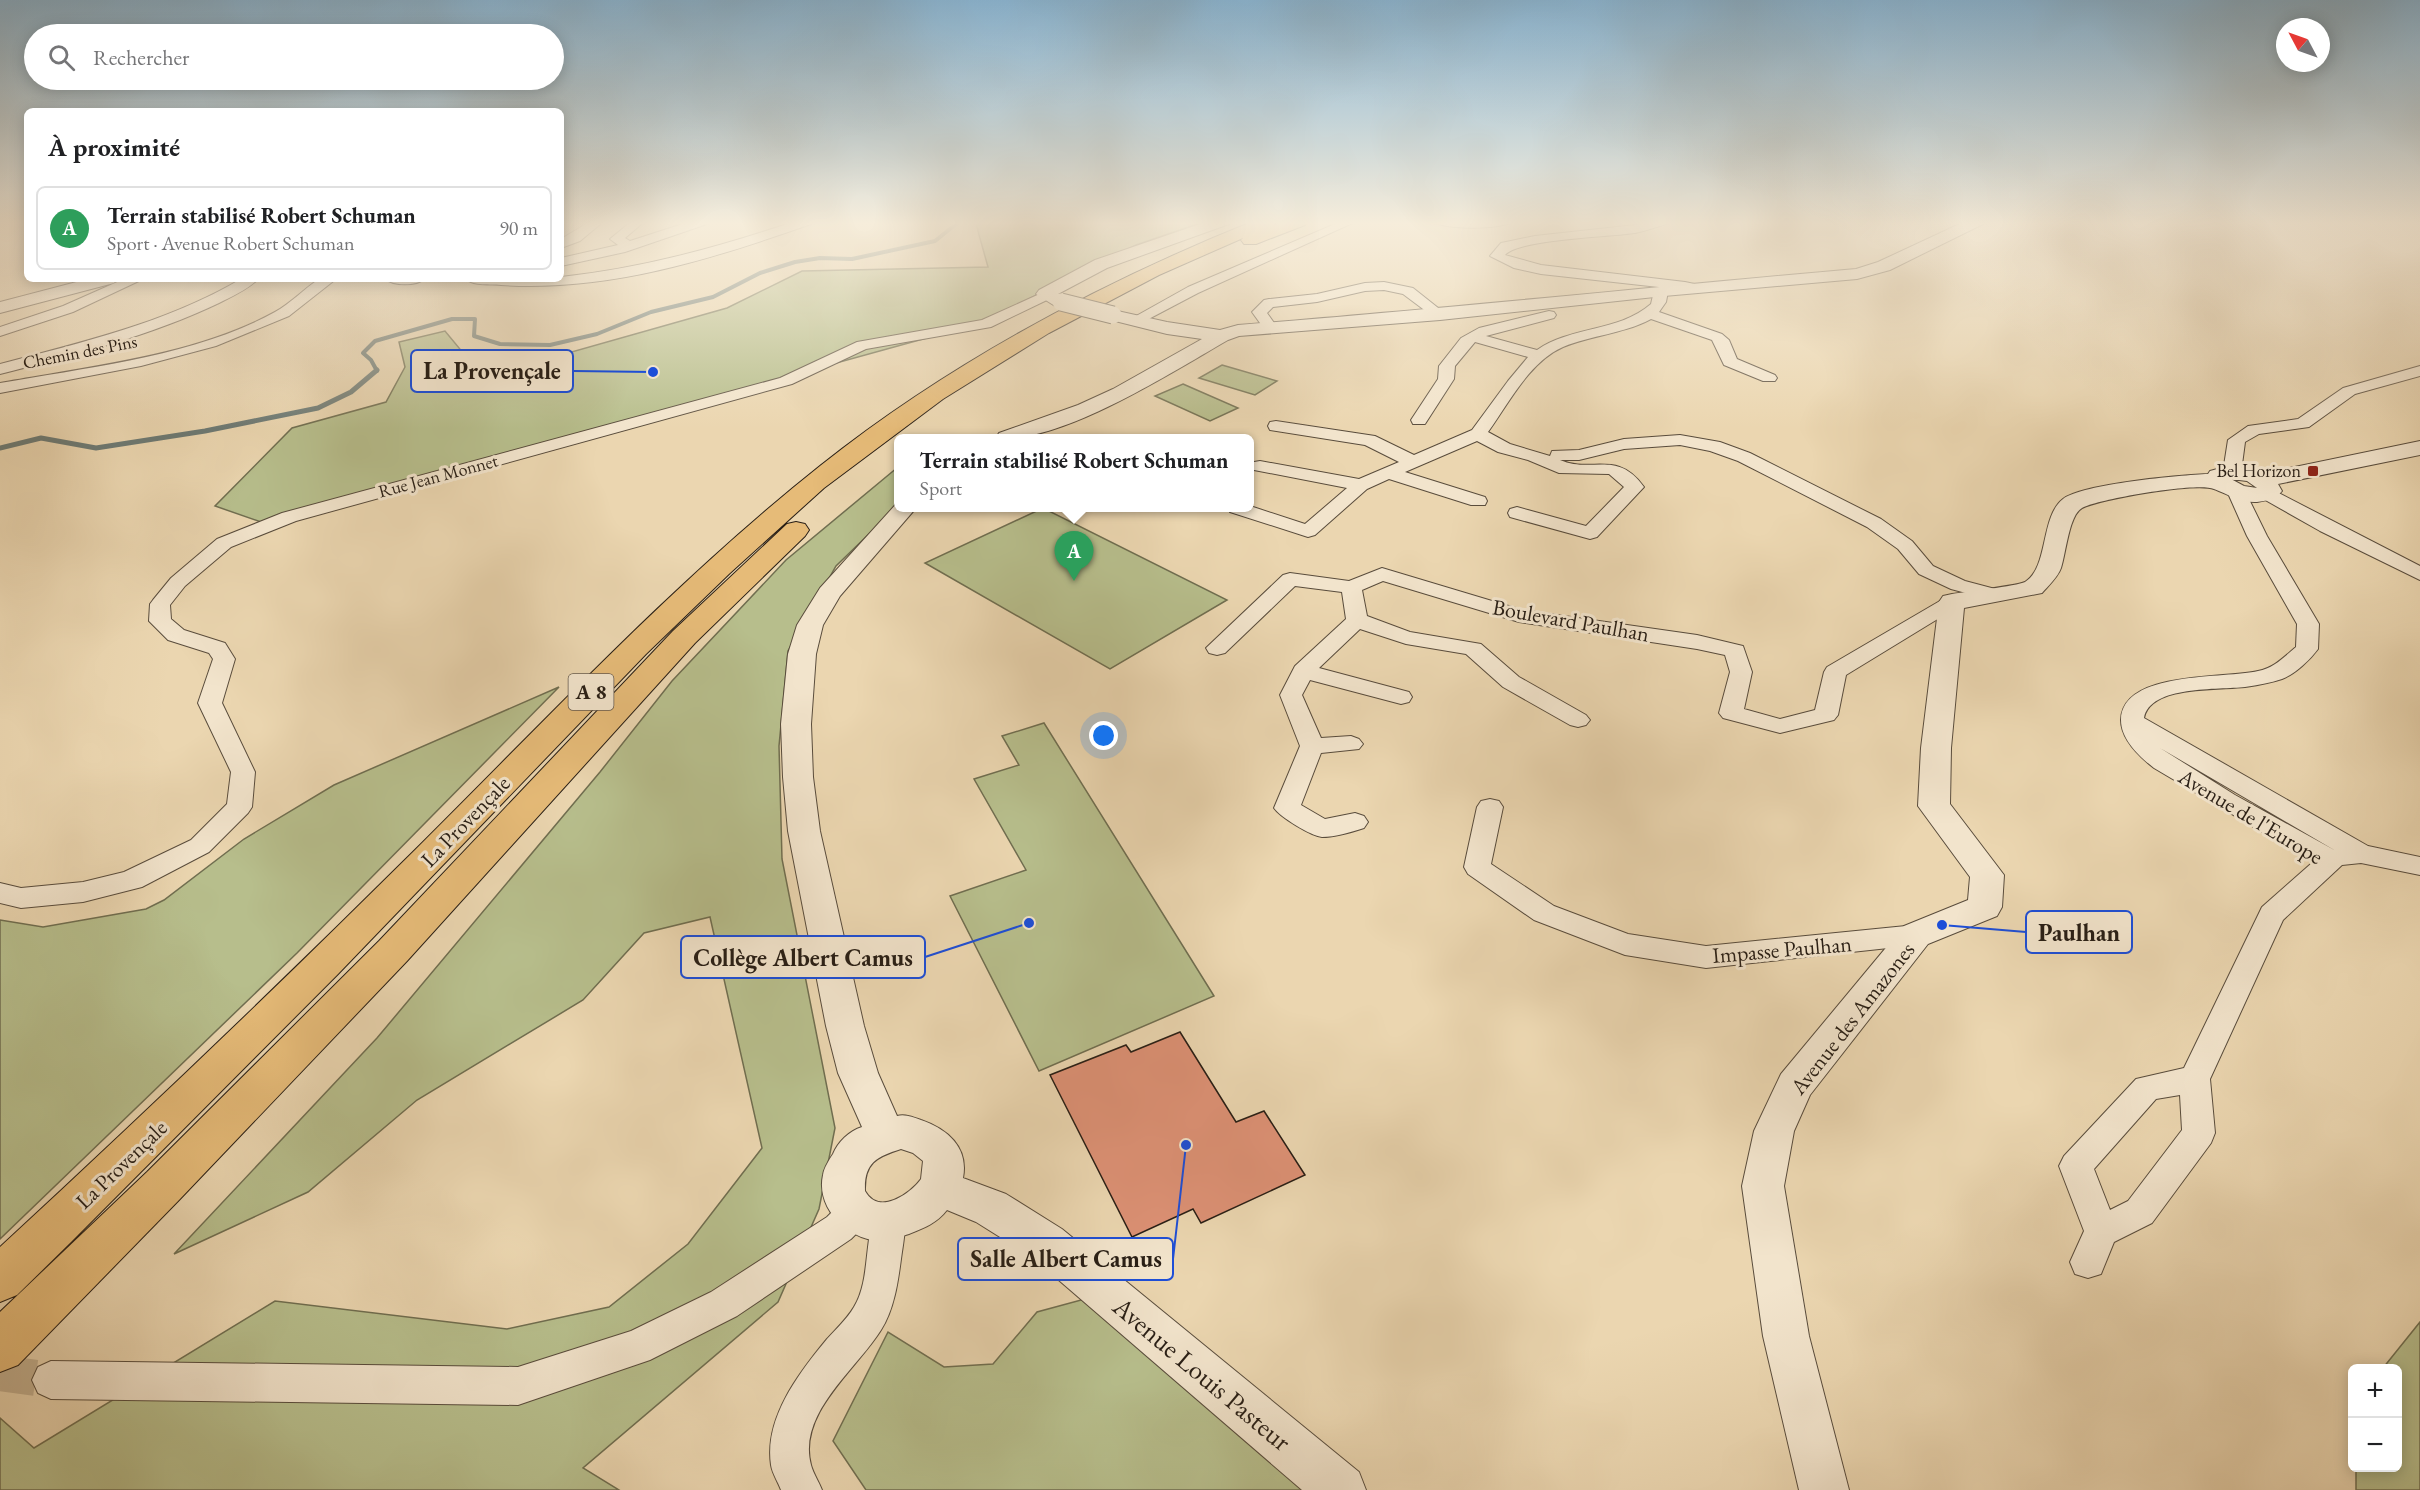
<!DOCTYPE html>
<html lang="fr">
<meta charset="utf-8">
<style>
body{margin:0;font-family:"EB Garamond",serif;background:#f6f6f6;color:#202124}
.controls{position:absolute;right:18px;bottom:18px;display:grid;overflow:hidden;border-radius:9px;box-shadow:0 3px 15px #0003}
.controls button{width:54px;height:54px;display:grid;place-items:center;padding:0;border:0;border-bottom:2px solid #e0e0e0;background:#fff;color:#202124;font:30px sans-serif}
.compass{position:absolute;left:2276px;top:18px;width:54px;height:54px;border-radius:50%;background:#fff;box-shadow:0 3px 15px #0003;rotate:311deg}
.you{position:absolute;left:1104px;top:736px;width:21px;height:21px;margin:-15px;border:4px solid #fff;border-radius:50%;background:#1a73e8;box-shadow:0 0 0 9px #1a73e833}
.badge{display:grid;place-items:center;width:39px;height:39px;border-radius:50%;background:#8f2418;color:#fff;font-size:20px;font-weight:700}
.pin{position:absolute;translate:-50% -50px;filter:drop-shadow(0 2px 3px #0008)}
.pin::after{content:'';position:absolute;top:32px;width:21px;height:18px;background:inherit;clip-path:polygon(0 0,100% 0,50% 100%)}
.popup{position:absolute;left:894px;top:434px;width:360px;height:78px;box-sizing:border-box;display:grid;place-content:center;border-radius:9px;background:#fff;filter:drop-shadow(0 2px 4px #0005);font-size:20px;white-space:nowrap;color:#757577}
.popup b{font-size:22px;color:#202124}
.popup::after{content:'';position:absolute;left:50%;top:100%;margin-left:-12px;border:12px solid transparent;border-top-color:#fff}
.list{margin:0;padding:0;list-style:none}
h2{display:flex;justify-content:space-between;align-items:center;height:78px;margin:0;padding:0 24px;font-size:26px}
h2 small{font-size:20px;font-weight:400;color:#757577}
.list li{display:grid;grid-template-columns:39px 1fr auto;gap:18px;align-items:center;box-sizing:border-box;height:84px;margin:0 12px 12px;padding:0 12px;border:2px solid #e0e0e0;border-radius:9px}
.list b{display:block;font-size:22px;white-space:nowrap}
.list p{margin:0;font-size:20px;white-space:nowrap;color:#757577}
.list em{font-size:20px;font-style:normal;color:#757577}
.icon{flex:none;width:33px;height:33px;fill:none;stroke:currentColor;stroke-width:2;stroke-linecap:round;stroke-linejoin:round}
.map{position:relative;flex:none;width:2420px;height:1490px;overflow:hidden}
.search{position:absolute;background:#fff;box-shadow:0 3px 15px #0003;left:24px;top:24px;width:540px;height:66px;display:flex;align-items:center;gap:15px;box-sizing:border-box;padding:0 21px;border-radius:33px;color:#757577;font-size:22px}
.panel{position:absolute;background:#fff;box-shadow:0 3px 15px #0003;left:24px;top:108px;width:540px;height:174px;border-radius:9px}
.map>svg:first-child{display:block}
.green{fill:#b7be8c;stroke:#706e50;stroke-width:1.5}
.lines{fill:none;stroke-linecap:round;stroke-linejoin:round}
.stream-far1{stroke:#6d7a74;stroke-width:4}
.stream{stroke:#6d7a74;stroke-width:5}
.building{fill:#dd9175;stroke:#281e15;stroke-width:1.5}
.minor-tunnel{stroke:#c4b191;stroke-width:36;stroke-dasharray:36 18;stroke-linecap:butt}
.minor-casing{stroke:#594c3c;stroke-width:2}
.tertiary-casing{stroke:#594c3c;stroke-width:2}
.motorway-casing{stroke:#281e15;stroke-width:2}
.minor{fill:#f2e4cc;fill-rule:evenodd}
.tertiary{fill:#f2e4cc;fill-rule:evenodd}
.motorway{fill:#e6bb78;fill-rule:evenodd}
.tertiary-bridge-casing{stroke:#594c3c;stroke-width:19;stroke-linecap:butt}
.tertiary-bridge{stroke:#f2e4cc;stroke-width:17}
.poi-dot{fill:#8f2418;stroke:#f2e4cc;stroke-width:2}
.labels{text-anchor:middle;stroke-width:6;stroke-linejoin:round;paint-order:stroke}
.far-street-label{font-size:18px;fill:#281e15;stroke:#f2e4cc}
.far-poi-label{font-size:18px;fill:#281e15;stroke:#f2e4cc;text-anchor:end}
.shield{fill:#f2e4cc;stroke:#65594c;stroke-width:1.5}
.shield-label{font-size:21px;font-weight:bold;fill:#281e15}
.street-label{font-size:22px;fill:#281e15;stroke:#f2e4cc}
.near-street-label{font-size:27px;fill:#281e15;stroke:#f2e4cc}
.leader{fill:none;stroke:#1d4ed8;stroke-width:2}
.callout-dot{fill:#1d4ed8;stroke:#f2e4cc;stroke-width:2}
.callout{fill:#f2e4cc;stroke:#1d4ed8;stroke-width:2}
.callout-label{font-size:24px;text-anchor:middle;font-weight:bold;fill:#281e15}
</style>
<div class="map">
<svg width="2420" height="1490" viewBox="0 0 2420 1490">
<rect width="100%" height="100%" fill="#ebd6b0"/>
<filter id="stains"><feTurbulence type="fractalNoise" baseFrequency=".00333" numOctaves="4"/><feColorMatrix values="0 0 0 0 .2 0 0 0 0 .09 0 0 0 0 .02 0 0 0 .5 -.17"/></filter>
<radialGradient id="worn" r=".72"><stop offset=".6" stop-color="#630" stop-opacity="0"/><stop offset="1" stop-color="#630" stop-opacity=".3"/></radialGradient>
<path class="green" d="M 998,221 L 1206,221 L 1136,245 L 981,323 L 261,522 L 215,506 L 292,428 L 386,402 L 405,367 L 399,342 L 445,331 L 483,377 L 727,308 L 802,271 L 988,267 L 976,224 Z
M 1222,365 L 1277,381 L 1255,395 L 1199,378 Z
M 1183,384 L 1238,408 L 1210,421 L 1155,396 Z
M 898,467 L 898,506 L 836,566 L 788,651 L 779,746 L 782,859 L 835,1128 L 819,1209 L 778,1302 L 583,1468 L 619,1490 L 0,1490 L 0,1418 L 34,1448 L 275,1301 L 507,1329 L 609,1307 L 688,1244 L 762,1148 L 710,917 L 644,933 L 583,1000 L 417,1100 L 308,1192 L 174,1254 L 377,1038 L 600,772 L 672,681 L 786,560 Z
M 1043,508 L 1227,600 L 1110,669 L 925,563 Z
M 559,687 L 297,953 L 0,1239 L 0,920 L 43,927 L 146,909 L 164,900 L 244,839 L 334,785 Z
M 1044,723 L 1214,996 L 1039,1071 L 950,896 L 1026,870 L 974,779 L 1019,765 L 1002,736 Z
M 1092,1297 L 1313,1490 L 866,1490 L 833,1441 L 888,1332 L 944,1367 L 993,1364 L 1037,1312 Z
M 2420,1322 L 2420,1490 L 2356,1490 L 2356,1468 L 2398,1468 L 2398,1368 L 2383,1368 Z"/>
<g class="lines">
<path class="stream-far1" d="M 377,371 L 371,360 L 363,353 L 375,341 L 452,319 L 475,319 L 474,336 L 500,344 L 550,345 L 597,334 L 651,312 L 713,297 L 760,273 L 795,262 L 820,258 L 852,259 L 935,241 L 960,221"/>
<path class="stream" d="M 0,448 L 41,438 L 96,448 L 205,431 L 318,408 L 351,392 L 377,370"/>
</g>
<path class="building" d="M 1180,1032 L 1236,1122 L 1264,1111 L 1305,1175 L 1201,1223 L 1193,1209 L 1132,1237 L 1050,1075 L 1126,1045 L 1131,1052 Z"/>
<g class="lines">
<path class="minor-tunnel" d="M 0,1373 L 51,1380"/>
<g class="minor-casing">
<path id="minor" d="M 591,221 L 604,221 L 580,241 L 561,248 L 561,239 Z
M 632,221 L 645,221 L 625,238 L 630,241 L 692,221 L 709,221 L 707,224 L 625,252 L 561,266 L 561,258 L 618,245 L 610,239 Z
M 796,221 L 813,221 L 811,224 C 712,259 608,292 501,285 C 491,284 473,286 466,279 L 561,279 L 561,277 C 643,268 719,247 796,221 Z
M 1342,221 L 1357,221 L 1198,293 L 1141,323 L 1131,323 L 1129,320 L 1188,287 Z
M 1432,221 L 1513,221 C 1503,230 1442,230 1432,221 Z
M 1651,221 L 1668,221 L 1666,224 C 1656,227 1645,231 1635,233 C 1609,237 1519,239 1505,255 L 1541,265 L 1685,282 L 1704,286 L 1706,289 L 1704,292 L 1541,274 L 1514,268 L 1490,256 L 1501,243 L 1506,242 L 1535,236 L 1635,225 Z
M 124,279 L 143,279 L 73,312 L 0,336 L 0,327 L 63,306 Z
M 241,279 L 258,279 C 249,289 231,297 219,303 C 150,336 74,355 0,374 L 0,364 C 83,342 166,323 241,279 Z
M 319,279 L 336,279 L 289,316 L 216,346 L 141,366 L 0,393 L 0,383 C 89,367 195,356 275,312 C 291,303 304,289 319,279 Z
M 386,279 L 424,279 C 417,286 393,286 386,279 Z
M 1384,282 L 1413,288 L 1447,315 L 1445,318 L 1435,318 L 1403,294 L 1384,290 L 1365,291 L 1317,302 L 1273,307 L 1267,313 L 1277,327 L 1270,331 L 1265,330 L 1252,312 L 1264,300 L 1269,299 L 1317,294 L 1365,283 Z
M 1661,287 L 1668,291 L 1666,302 L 1659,312 L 1722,334 L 1729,340 L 1737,359 L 1775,375 L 1777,378 L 1775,381 L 1763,381 L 1724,365 L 1712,340 L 1651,319 C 1623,334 1592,335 1563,347 C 1529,362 1509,403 1488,432 L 1510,444 L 1550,456 L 1552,451 L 1579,450 L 1624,439 L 1680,435 L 1720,442 L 1750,453 L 1881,519 L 1912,541 L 1933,566 L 1965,581 L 1999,590 L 2002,594 L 1999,598 L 1992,600 L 1951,589 L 1919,574 L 1898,549 L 1867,527 L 1738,461 L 1710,451 L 1680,445 L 1624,449 L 1579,460 L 1560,460 C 1592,474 1617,449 1644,487 L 1597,537 L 1590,539 L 1510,517 L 1508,513 L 1510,509 L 1517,507 L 1586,526 L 1624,487 L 1609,474 L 1559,473 L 1528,460 L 1498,452 L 1477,441 L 1405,472 L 1485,497 L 1487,501 L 1485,505 L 1471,505 L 1389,479 L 1367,489 L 1315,535 L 1308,537 L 1230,512 L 1228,508 L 1250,506 L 1305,524 L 1347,488 L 1254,470 L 1251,466 L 1254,462 L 1260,461 L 1359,479 L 1399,462 L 1365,445 L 1270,430 L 1268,426 L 1270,422 L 1276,421 L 1375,436 L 1414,455 L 1472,430 L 1508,381 L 1528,357 L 1475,342 L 1455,366 L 1454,379 L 1425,424 L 1413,424 L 1411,420 L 1438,379 L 1439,366 L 1461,338 L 1479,328 L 1549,311 L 1554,312 L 1556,315 L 1554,318 L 1486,336 L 1537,350 C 1571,326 1619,332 1651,304 L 1654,291 Z
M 1044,292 L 1049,293 L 1051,296 L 1049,299 L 991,327 L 866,349 L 792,384 L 296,521 L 231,547 L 185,586 L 170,605 L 171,619 L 184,630 L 225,643 L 235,659 L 222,703 L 255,772 L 252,807 L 248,813 L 209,852 L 142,887 L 83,902 L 21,908 L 0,903 L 0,883 L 21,888 L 83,882 L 124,872 L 191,840 L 227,804 L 231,772 L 198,703 L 213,659 L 209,653 L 168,640 L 149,621 L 150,604 L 153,600 L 171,578 L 217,539 L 282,513 L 780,378 L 857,342 L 982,320 Z
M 2420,366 L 2420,376 L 2355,394 L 2309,427 L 2259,434 L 2245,442 L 2241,472 L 2238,476 L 2226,476 L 2223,472 L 2228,440 L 2248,426 L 2298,419 L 2343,388 Z
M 2236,485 L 2243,487 L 2245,491 L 2267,536 L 2319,624 L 2318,649 C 2310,660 2295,674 2282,679 C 2270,683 2258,685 2245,687 C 2219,690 2150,685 2144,718 L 2368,846 L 2420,857 L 2420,875 L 2361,863 L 2342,865 L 2283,920 L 2210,1079 L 2215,1133 L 2211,1143 L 2152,1223 L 2114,1242 L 2101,1274 L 2088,1278 L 2075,1274 L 2070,1262 L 2084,1231 L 2059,1166 L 2064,1156 L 2136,1079 L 2184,1068 L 2262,907 L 2313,862 L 2154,768 C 2140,757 2121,740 2121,720 C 2122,670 2226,679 2258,671 C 2274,668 2284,657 2296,647 L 2297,624 L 2247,536 L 2227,491 L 2229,487 ZM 2160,748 L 2336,851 L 2235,795 ZM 2180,1095 L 2182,1130 L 2128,1201 L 2110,1210 L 2094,1169 L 2156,1099 Z
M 2267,487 L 2420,566 L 2420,580 L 2320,531 L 2260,497 L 2258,493 L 2260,489 Z
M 1382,568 L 1522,610 L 1697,635 L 1743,646 L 1752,672 L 1744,709 L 1780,719 L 1815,710 L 1824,672 L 1827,667 L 1945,598 L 1952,596 L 1959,598 L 1962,602 L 1959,606 L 1846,675 L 1838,715 L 1834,720 L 1780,733 L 1723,718 L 1719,713 L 1730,672 L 1725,655 L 1697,649 L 1519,622 L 1383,581 L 1362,590 L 1367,616 L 1410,632 L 1481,644 L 1519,677 L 1586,715 L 1590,720 L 1586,725 L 1578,727 L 1570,725 L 1503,687 L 1466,654 L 1406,644 L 1360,629 L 1319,668 L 1409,692 L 1412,697 L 1409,702 L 1401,704 L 1310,680 L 1302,695 L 1321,738 L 1351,736 L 1359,739 L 1363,744 L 1359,749 L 1321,753 L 1301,805 L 1325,819 L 1355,813 L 1364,816 L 1368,822 L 1364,828 C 1352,832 1335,837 1322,837 C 1311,836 1280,817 1274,808 L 1300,746 L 1280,695 L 1295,666 L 1346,619 L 1342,592 L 1295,586 L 1225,653 L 1217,655 L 1209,653 L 1206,648 L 1283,575 L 1290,573 L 1349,581 Z
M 1490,799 L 1499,801 L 1503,807 L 1491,864 L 1554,906 L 1628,934 L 1706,946 L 1916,925 L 1926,928 L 1930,935 L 1926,942 L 1916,945 L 1706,968 L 1625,955 L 1534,920 L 1468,874 L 1464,867 L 1477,807 L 1481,801 Z
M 855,1197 L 867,1201 L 872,1212 L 867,1223 L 851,1239 L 737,1316 L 650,1360 L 518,1405 L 51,1399 L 38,1393 L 32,1380 L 38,1367 L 51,1361 L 518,1367 L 631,1331 L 711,1292 L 827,1217 L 843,1201 Z
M 889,1205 L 901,1210 C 908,1226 903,1242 901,1259 C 898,1282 894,1310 881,1330 C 857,1369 797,1413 811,1465 C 813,1473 819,1482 822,1490 L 781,1490 C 778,1482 772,1473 771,1465 C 764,1418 799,1373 827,1339 C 836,1329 847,1319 854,1307 C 871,1279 863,1240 877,1210 Z"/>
</g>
<g class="tertiary-casing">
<path id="tertiary" d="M 1209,221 L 1231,221 L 1229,224 L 1107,268 L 1058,294 L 1070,302 L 1067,306 L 1055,306 L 1036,294 L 1039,290 L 1095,260 Z
M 1966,221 L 1985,221 L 1983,224 L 1890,270 L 1857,279 L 1664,296 L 1440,320 L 1239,336 L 1228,340 C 1172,372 1059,445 996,438 L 999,433 L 1078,405 L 1113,389 L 1202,339 L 1167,334 L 1107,319 L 1104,315 L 1107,311 L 1113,310 L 1167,322 L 1220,330 L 1238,325 C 1444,309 1650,287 1856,269 L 1878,262 Z
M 88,279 L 117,279 L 114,283 L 0,313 L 0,302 Z
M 2420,441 L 2420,455 L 2278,484 L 2282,491 C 2276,499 2266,501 2257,502 C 2240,503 2228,494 2214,489 C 2197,482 2099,499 2082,508 C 2069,515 2066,553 2061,568 C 2058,577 2048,586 2042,593 L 1964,608 L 1951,748 L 1950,804 L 2004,875 L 2002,907 L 1997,916 L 1928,944 L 1810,1095 L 1794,1131 L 1784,1186 L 1809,1336 L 1849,1490 L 1799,1490 L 1763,1336 L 1742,1186 L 1754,1131 L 1781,1074 L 1904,926 L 1968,900 L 1970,877 L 1918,806 L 1921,748 L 1939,602 L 1943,596 L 1952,594 C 1964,592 2017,586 2025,582 C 2049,567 2040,517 2063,499 C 2082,484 2181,475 2208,474 L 2210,471 L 2232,465 L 2265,473 ZM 2231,479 L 2247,481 L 2257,488 L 2244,486 Z
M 898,502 L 898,508 L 916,508 L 840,596 L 823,625 L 816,654 L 811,724 L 813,777 L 820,831 L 864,1026 L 878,1073 L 897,1116 C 905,1114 913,1117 921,1120 C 947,1129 969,1147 963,1178 L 1006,1194 L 1062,1229 L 1359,1472 L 1366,1490 L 1302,1490 L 1032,1257 L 976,1222 L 947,1210 C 937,1223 924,1228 909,1234 C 902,1236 894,1240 887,1241 C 853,1244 815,1211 823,1175 C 824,1168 829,1160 833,1154 C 838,1142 849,1131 862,1127 L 838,1073 L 826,1026 L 788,831 L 783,777 L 781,724 L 788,654 L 797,625 L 820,588 ZM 901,1149 L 913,1153 L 923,1161 L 921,1179 C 910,1194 879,1216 865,1191 C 864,1163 876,1157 901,1149 Z"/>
</g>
<g class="motorway-casing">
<path id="motorway" d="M 1254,221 L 1276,221 L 1274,225 L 1285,221 L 1308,221 L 1305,225 L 1256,244 L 1244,244 L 1241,240 L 1243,238 L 1159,275 L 1049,333 L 943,399 L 824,488 L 730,573 L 646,654 L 338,974 L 71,1242 L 17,1295 L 0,1302 L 0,1247 C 141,1117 279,985 415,850 C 547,719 674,582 820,466 C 951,362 1100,283 1254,221 Z
M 796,522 L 805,524 L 809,530 L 805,536 L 695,643 L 407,961 L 179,1200 L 18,1365 L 0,1372 L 0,1312 L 147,1172 L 379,941 L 673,631 L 787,524 Z"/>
</g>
<use href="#minor" class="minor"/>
<use href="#tertiary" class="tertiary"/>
<use href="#motorway" class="motorway"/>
<g class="tertiary-bridge-casing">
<path id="tertiary-bridge" d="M 1061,302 L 1113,315"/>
</g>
<use href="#tertiary-bridge" class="tertiary-bridge"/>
</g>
<linearGradient id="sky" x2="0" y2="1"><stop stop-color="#89b5d3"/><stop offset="0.52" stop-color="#f6eddb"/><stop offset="1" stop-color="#f6eddb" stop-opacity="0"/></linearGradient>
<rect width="2420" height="429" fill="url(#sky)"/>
<rect class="poi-dot" x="2307" y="465" width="12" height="12" rx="3"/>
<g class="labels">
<g class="far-street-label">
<text transform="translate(80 352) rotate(-11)" y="6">Chemin des Pins</text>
<text transform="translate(438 476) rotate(-15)" y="6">Rue Jean Monnet</text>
</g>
<g class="far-poi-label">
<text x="2301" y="477">Bel Horizon</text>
</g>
<rect class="shield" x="568.5" y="674" width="45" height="36" rx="4.5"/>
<g class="shield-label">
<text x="591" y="699">A 8</text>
</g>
<g class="street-label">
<text transform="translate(1571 620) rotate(10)" y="8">Boulevard Paulhan</text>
<text transform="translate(2251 816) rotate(31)" y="8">Avenue de l'Europe</text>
<text transform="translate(465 821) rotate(-46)" y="8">La Provençale</text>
<text transform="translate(1782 949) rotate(-5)" y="8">Impasse Paulhan</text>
<text transform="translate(1852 1018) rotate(-52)" y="8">Avenue des Amazones</text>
<text transform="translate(121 1164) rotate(-44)" y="8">La Provençale</text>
</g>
<g class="near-street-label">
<text transform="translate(1202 1374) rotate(40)" y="9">Avenue Louis Pasteur</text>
</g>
</g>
<path class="leader" d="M653 372L573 371M1942 925L2026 932M1029 923L925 957M1186 1145L1173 1259"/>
<g class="callout-dot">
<circle cx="653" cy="372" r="6"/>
<circle cx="1942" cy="925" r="6"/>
<circle cx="1029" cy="923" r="6"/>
<circle cx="1186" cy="1145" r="6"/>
</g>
<g class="callout">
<rect x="411" y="350" width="162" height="42" rx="6"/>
<rect x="2026" y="911" width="106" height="42" rx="6"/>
<rect x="681" y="936" width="244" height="42" rx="6"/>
<rect x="958" y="1238" width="215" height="42" rx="6"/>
</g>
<g class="callout-label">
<text x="492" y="379">La Provençale</text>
<text x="2079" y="941">Paulhan</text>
<text x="803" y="966">Collège Albert Camus</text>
<text x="1066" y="1267">Salle Albert Camus</text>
</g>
<rect width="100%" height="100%" filter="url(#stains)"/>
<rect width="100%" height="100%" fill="url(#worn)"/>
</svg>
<div class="controls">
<button>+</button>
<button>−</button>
</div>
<svg class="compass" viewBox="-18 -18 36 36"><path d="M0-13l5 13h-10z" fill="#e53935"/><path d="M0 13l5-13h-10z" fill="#757577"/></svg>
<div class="you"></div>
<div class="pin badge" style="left:1074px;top:581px;background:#2e9e5b">A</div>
<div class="popup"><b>Terrain stabilisé Robert Schuman</b>Sport</div>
<div class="search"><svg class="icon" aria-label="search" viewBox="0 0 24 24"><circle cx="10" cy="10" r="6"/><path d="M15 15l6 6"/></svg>Rechercher</div>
<section class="panel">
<h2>À proximité<small></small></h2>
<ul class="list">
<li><span class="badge" style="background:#2e9e5b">A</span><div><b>Terrain stabilisé Robert Schuman</b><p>Sport · Avenue Robert Schuman</p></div><em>90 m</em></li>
</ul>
</section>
</div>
